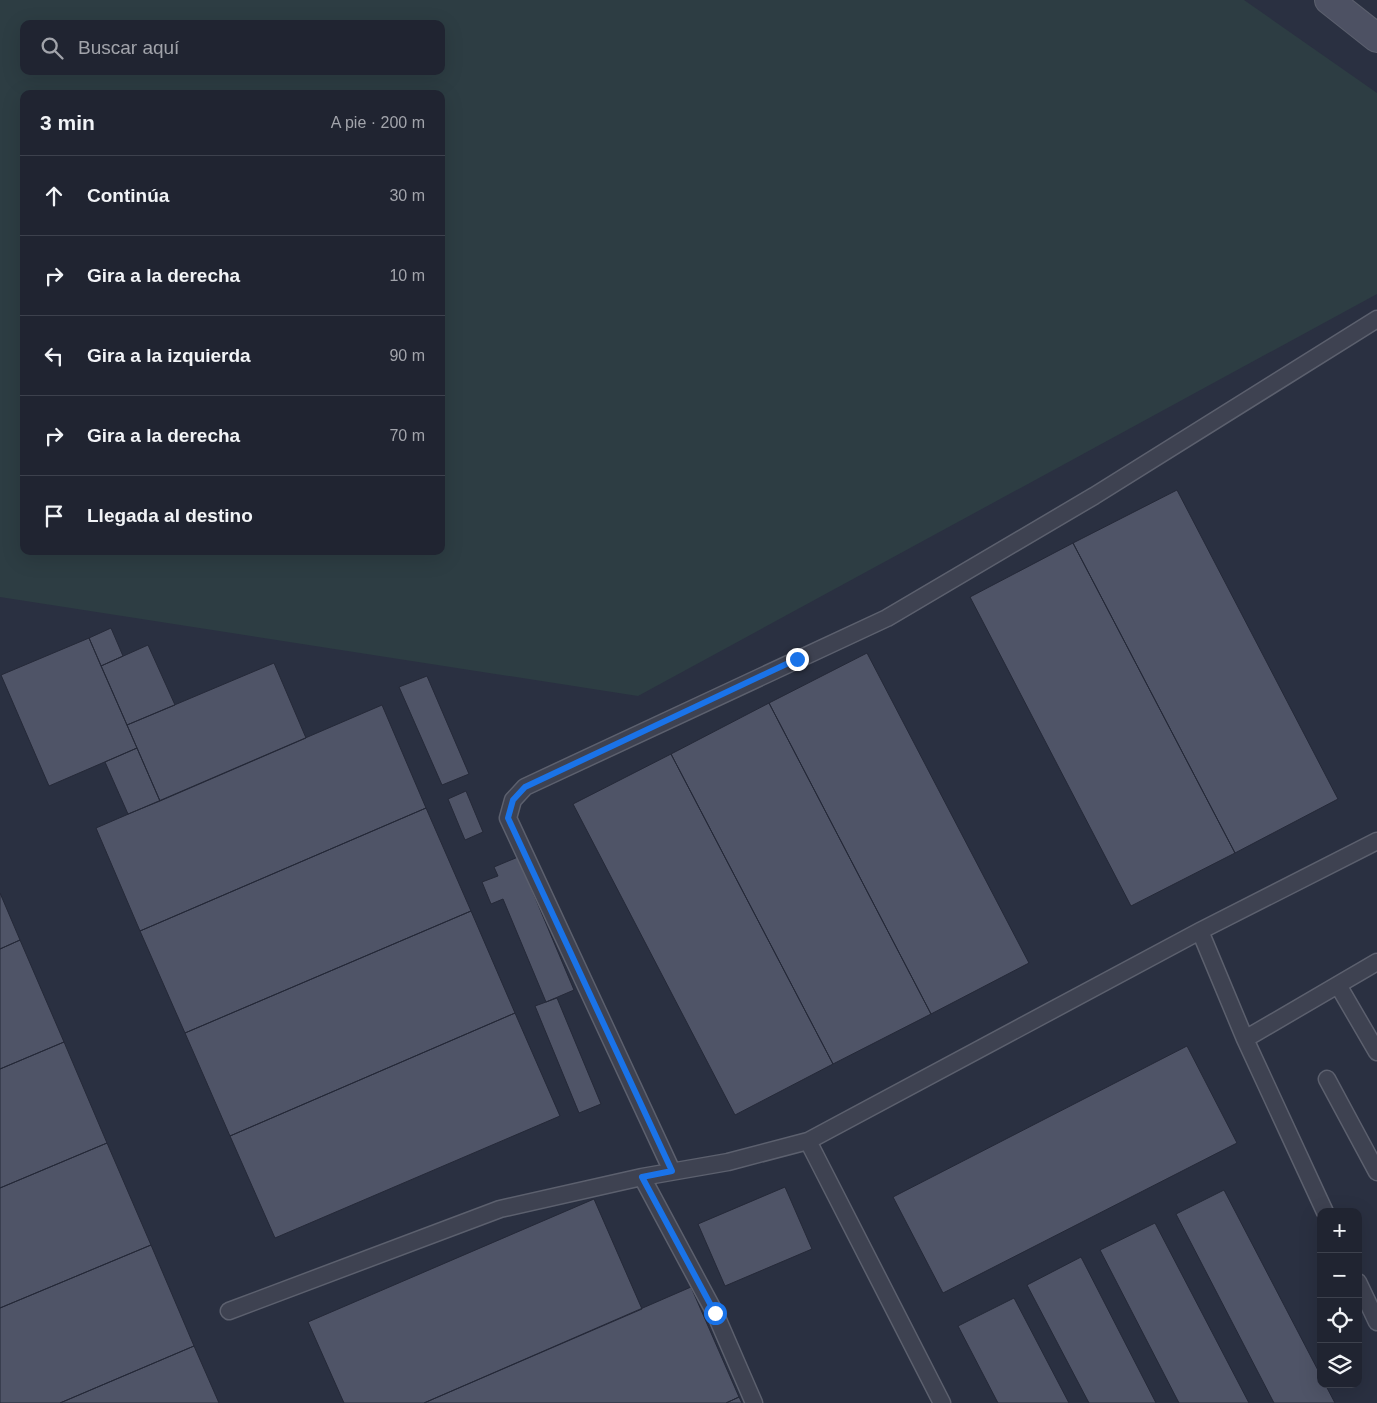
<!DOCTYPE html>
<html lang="es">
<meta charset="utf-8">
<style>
body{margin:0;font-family:Helvetica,sans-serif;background:#282c39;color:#f1f3f6}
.controls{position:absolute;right:15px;bottom:15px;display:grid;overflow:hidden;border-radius:10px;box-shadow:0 5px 20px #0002}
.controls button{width:45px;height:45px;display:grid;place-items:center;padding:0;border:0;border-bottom:1px solid #3d414d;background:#202431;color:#f1f3f6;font:25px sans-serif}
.stop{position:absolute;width:15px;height:15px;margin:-11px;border:4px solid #1a73e8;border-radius:50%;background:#fff}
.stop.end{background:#1a73e8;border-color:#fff;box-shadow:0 1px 5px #0008}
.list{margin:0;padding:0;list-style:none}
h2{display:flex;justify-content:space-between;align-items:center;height:65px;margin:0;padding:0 20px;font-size:21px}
h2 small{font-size:16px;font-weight:400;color:#a2a4ab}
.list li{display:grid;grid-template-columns:32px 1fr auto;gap:15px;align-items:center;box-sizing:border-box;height:80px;padding:0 20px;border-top:1px solid #3d414d}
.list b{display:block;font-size:19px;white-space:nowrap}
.list em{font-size:16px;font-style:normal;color:#a2a4ab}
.icon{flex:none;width:28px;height:28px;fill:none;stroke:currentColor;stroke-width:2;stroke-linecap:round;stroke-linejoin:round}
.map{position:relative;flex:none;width:1377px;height:1403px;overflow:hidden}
.search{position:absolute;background:#202431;box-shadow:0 5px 20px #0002;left:20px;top:20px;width:425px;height:55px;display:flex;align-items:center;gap:12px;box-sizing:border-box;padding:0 18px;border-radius:10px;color:#a2a4ab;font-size:19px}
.panel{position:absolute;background:#202431;box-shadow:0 5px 20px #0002;left:20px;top:90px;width:425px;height:465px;border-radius:10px}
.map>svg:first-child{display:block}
.green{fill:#2d3d43;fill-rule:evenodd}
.building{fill:#4f5467;stroke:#252938}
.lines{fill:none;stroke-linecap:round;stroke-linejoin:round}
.lane-casing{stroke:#5c606e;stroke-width:19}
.secondary-casing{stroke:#5c606e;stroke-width:30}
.lane{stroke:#3e4251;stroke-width:16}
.secondary{stroke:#4d5163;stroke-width:28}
.route{stroke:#1a73e8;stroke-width:6}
</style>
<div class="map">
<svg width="1377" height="1403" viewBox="0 0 1377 1403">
<rect width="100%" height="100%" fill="#2a3041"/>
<path class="green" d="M 0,0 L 1244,0 L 1377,93 L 1377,294 L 638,696 L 0,597 ZM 24,24 L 441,24 L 441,71 L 24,71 ZM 24,94 L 441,94 L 441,551 L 24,551 Z"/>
<path class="building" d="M 1177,490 L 1338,799 L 1235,853 L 1073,543 Z
M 1073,543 L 1235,853 L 1131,906 L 970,597 Z
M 111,628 L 123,656 L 101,666 L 89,638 Z
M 89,638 L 137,748 L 49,786 L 1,675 Z
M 148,645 L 175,705 L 127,725 L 101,666 Z
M 867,653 L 1029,963 L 931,1014 L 769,703 Z
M 274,663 L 306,738 L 160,801 L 127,725 Z
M 427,676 L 469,774 L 442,785 L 399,687 Z
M 769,703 L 931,1014 L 833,1064 L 671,754 Z
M 382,705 L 426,808 L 140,931 L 96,828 Z
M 137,748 L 160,801 L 128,814 L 105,762 Z
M 671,754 L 833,1064 L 735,1115 L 573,804 Z
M 466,791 L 483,832 L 465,840 L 448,799 Z
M 426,808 L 471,911 L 185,1033 L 140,931 Z
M 518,857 L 574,990 L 546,1002 L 503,899 L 491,904 L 482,882 L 498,876 L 494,867 Z
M 0,893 L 20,940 L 0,949 Z
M 471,911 L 515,1013 L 230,1136 L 185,1033 Z
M 20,940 L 64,1042 L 0,1069 L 0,949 Z
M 557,998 L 601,1104 L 579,1113 L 535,1006 Z
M 515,1013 L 560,1116 L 275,1238 L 230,1136 Z
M 64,1042 L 107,1143 L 0,1188 L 0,1069 Z
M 1187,1046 L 1237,1143 L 943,1293 L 893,1197 Z
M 107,1143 L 151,1245 L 0,1308 L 0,1188 Z
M 785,1187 L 812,1249 L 725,1286 L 698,1224 Z
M 1224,1190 L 1321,1376 L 1321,1384 L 1325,1384 L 1335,1403 L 1274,1403 L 1176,1214 Z
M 594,1199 L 642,1309 L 424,1403 L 344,1403 L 308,1322 Z
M 1155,1223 L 1249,1403 L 1179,1403 L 1100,1250 Z
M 151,1245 L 194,1346 L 60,1403 L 0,1403 L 0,1308 Z
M 1081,1257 L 1156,1403 L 1089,1403 L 1027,1285 Z
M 691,1287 L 739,1397 L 726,1403 L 424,1403 Z
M 1014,1298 L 1069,1403 L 998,1403 L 958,1326 Z
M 194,1346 L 219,1403 L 60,1403 Z
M 739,1397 L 742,1403 L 726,1403 Z"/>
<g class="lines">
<g class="lane-casing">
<path id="lane" d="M 1200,931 L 1245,1039 L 1325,1212
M 1338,985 L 1377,1052
M 1245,1039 L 1377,962
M 1327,1079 L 1377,1172
M 808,1141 L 942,1403
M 672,1171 L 508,818 L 513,800 L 525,787 L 887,618 L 1094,496 L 1377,319
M 642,1177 L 715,1313 L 754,1403
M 1358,1282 L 1377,1322
M 229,1311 L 500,1209 L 642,1177 L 728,1162 L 808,1141 L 1200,931 L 1377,841"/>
</g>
<g class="secondary-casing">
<path id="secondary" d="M 1329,0 L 1377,38"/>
</g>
<use href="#lane" class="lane"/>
<use href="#secondary" class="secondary"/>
</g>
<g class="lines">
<path class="route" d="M 715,1313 L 642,1177 L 672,1171 L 508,818 L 513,800 L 525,787 L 797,659"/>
</g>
</svg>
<div class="controls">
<button>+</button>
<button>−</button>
<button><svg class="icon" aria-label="locate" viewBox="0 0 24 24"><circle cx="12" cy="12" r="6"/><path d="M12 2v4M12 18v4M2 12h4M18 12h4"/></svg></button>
<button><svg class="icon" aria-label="layers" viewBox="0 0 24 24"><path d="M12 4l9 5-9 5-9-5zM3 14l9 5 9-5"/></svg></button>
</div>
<div class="stop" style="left:715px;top:1313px"></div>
<div class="stop end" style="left:797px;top:659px"></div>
<div class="search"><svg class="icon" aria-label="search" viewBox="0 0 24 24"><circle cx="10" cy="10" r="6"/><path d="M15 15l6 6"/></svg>Buscar aquí</div>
<section class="panel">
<h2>3 min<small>A pie · 200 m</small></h2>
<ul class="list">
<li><svg class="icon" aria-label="ahead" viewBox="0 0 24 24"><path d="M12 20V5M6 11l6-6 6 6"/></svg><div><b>Continúa</b></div><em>30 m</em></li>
<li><svg class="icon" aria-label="right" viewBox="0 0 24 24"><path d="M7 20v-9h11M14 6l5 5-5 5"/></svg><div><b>Gira a la derecha</b></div><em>10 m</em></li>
<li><svg class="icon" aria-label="left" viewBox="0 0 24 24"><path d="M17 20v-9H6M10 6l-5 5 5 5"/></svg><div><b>Gira a la izquierda</b></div><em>90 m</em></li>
<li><svg class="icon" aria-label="right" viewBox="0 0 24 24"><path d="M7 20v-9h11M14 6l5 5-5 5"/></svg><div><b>Gira a la derecha</b></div><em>70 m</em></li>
<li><svg class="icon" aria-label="arrive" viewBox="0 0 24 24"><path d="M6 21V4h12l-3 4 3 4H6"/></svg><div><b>Llegada al destino</b></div></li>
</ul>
</section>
</div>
